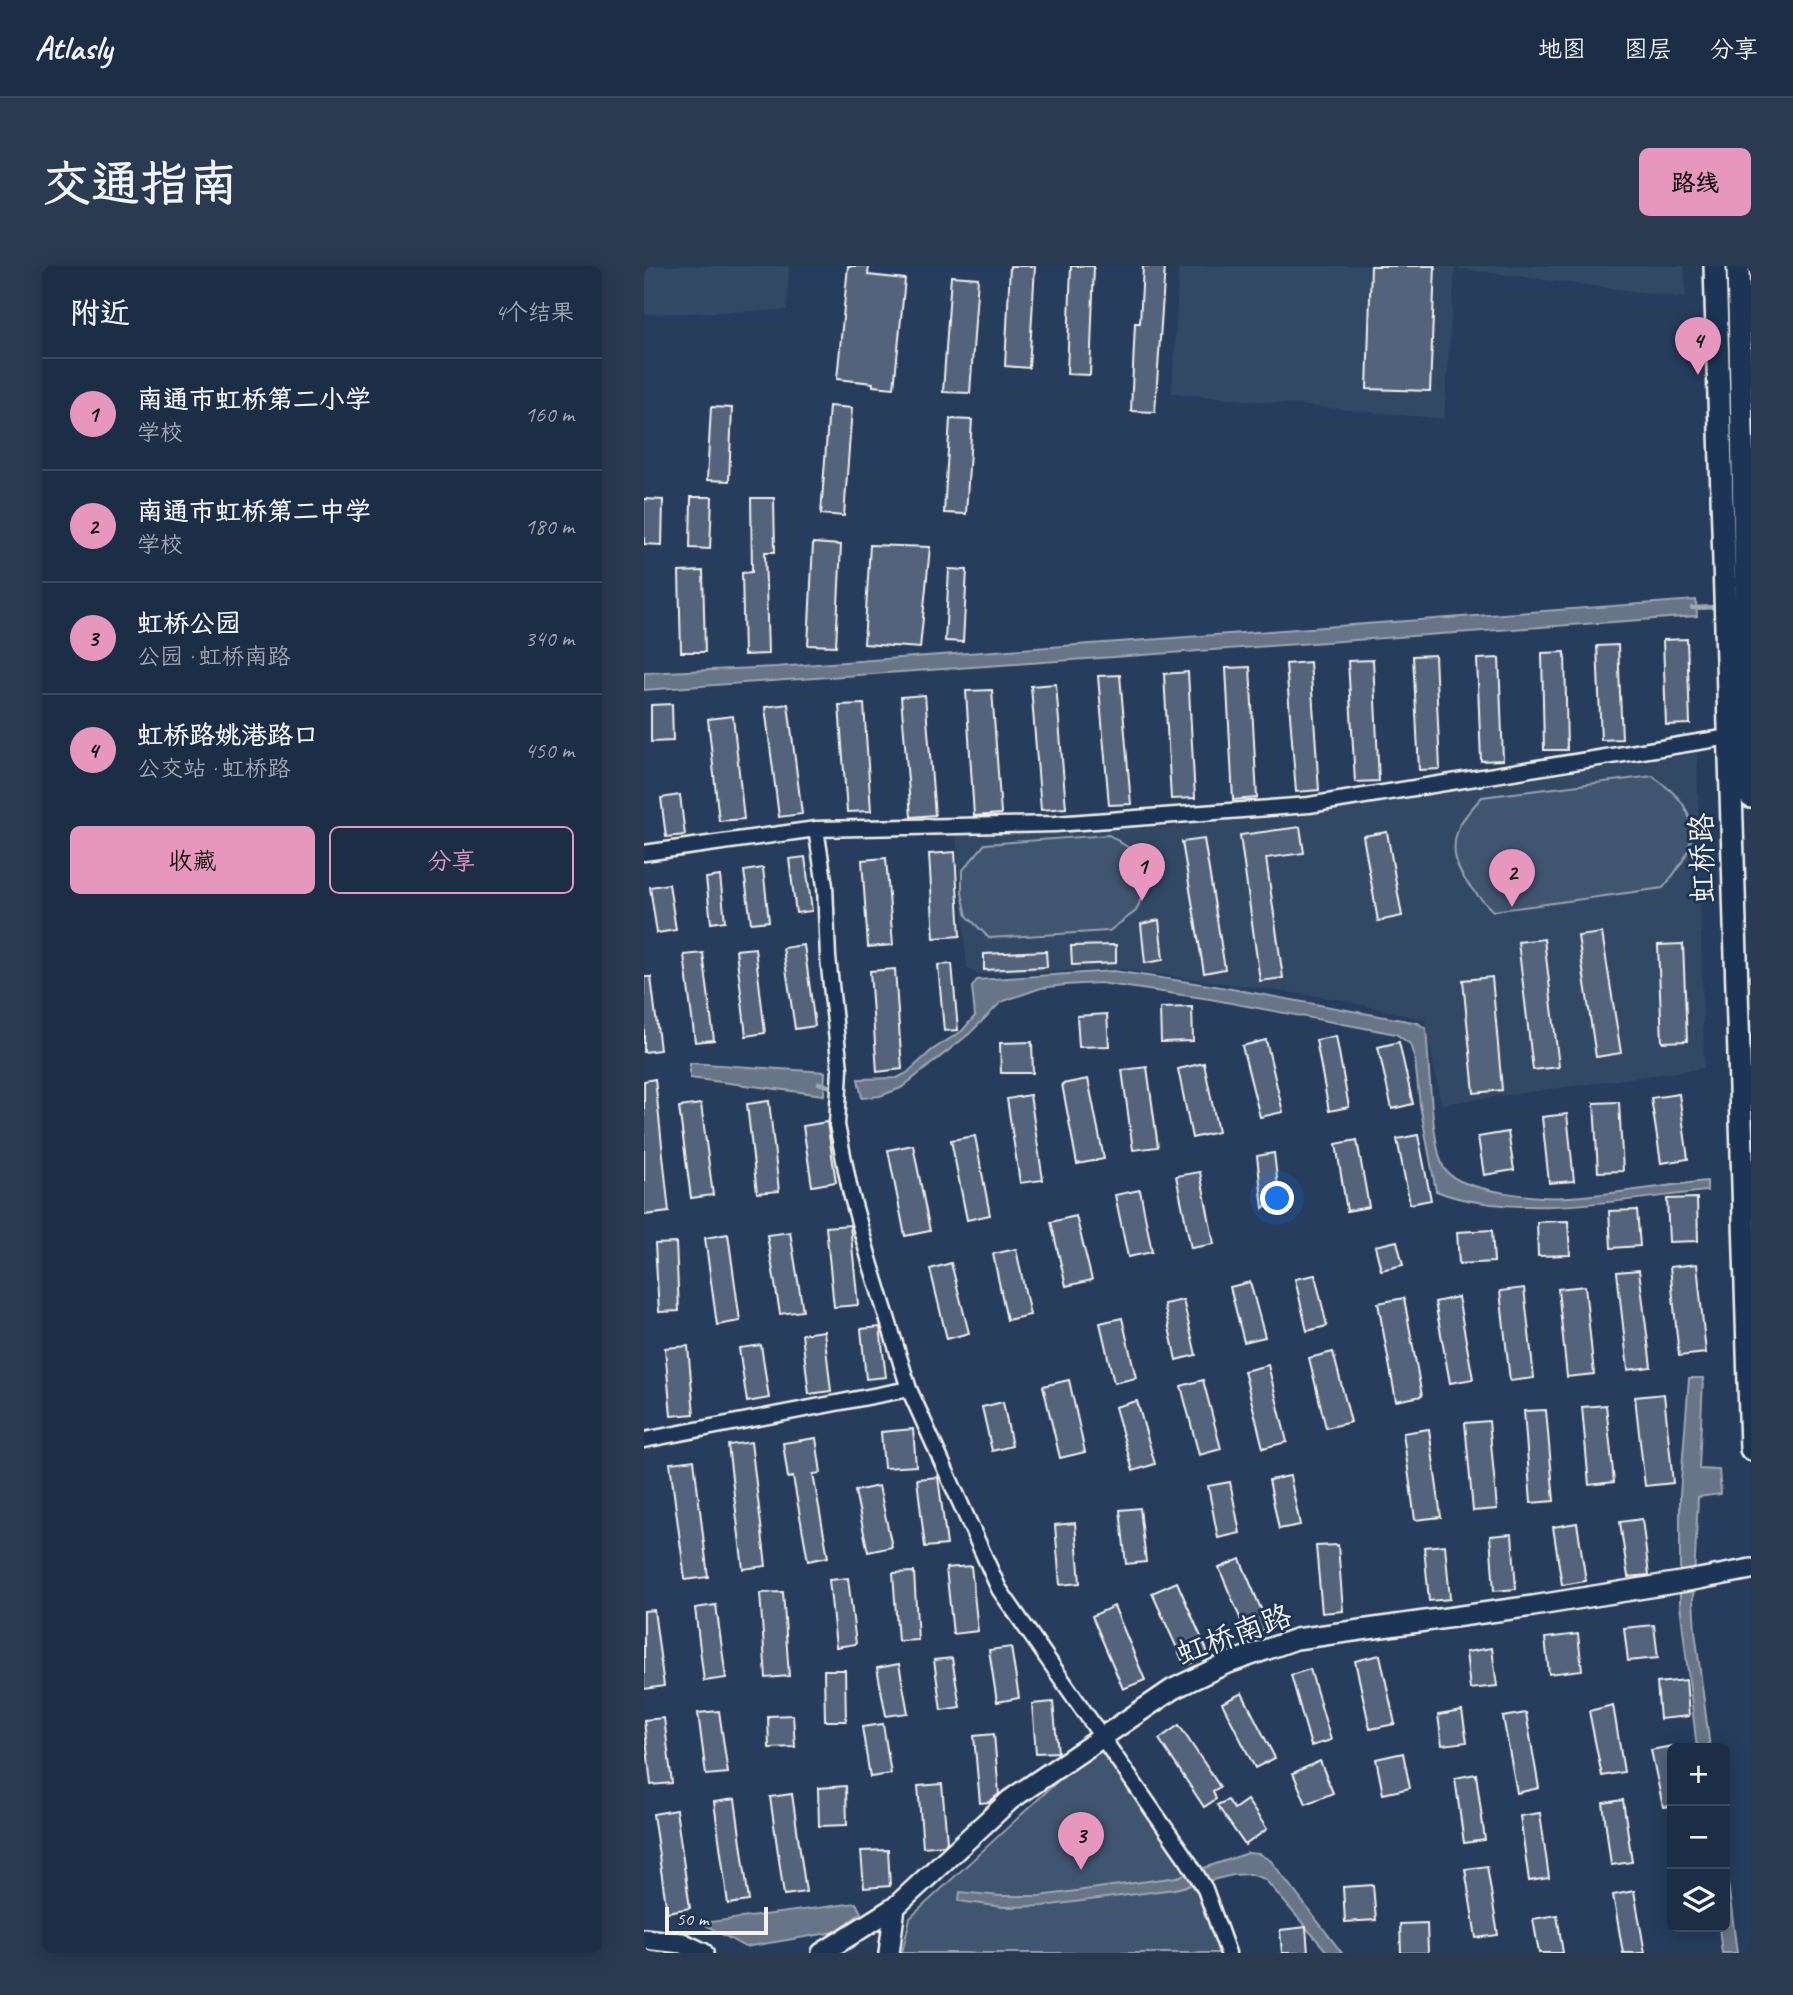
<!DOCTYPE html>
<html lang="zh">
<meta charset="utf-8">
<style>
body{margin:0;font-family:Caveat,"LXGW WenKai TC",sans-serif;background:#293a51;color:#f1f3f6}
.controls{position:absolute;right:21px;bottom:21px;display:grid;overflow:hidden;border-radius:10px;box-shadow:0 4px 18px #0003}
.controls button{width:63px;height:63px;display:grid;place-items:center;padding:0;border:0;border-bottom:2px solid #3a4a5f;background:#1c2e46;color:#f1f3f6;font:35px sans-serif}
.scale{position:absolute;left:21px;bottom:18px;width:103px;box-sizing:border-box;padding-left:7px;border:4px solid #f4f1e8;border-top:0;font-size:19px;line-height:24px;white-space:nowrap;color:#f4f1e8;-webkit-text-stroke:5px #1d3557;paint-order:stroke}
.you{position:absolute;left:634px;top:933px;width:24px;height:24px;margin:-18px;border:5px solid #fff;border-radius:50%;background:#1a73e8;box-shadow:0 0 0 10px #1a73e833}
.badge{display:grid;place-items:center;width:46px;height:46px;border-radius:50%;background:#e797bd;color:#111;font-size:23px;font-weight:700}
.pin{position:absolute;translate:-50% -58px;filter:drop-shadow(0 2px 4px #0008)}
.pin::after{content:'';position:absolute;top:37px;width:24px;height:21px;background:inherit;clip-path:polygon(0 0,100% 0,50% 100%)}
.list{margin:0;padding:0;list-style:none}
h2{display:flex;justify-content:space-between;align-items:center;height:91px;margin:0;padding:0 28px;font-size:30px}
h2 small{font-size:23px;font-weight:400;color:#a0a8b3}
.list li{display:grid;grid-template-columns:46px 1fr auto;gap:21px;align-items:center;box-sizing:border-box;height:112px;padding:0 28px;border-top:2px solid #3a4a5f}
.list b{display:block;font-size:26px;white-space:nowrap}
.list p{margin:0;font-size:23px;white-space:nowrap;color:#a0a8b3}
.list em{font-size:23px;font-style:normal;color:#a0a8b3}
.actions{display:flex;gap:14px;padding:21px 28px}
.actions a{flex:1;padding:16px 0;border:2px solid #e797bd;border-radius:10px;text-align:center;font-size:24px;color:#e797bd}
.actions .main{background:#e797bd;color:#111}
.icon{flex:none;width:38px;height:38px;fill:none;stroke:currentColor;stroke-width:2;stroke-linecap:round;stroke-linejoin:round}
.map{position:relative;flex:none;width:1107px;height:1687px;overflow:hidden;border-radius:10px}
header{display:flex;align-items:center;gap:42px;box-sizing:border-box;height:98px;padding:0 35px;background:#1c2e46;border-bottom:2px solid #3a4a5f}
header strong{font-size:33px}
nav{display:flex;gap:38px;margin-inline-start:auto;font-size:24px}
.intro{display:flex;align-items:center;justify-content:space-between;box-sizing:border-box;height:168px;padding:0 42px}
h1{margin:0;font-size:49px}
.button{padding:18px 32px;border-radius:10px;background:#e797bd;color:#111;font-size:24px;font-weight:700}
main{display:flex;gap:42px;padding:0 42px}
aside{flex:1;background:#1c2e46;border-radius:10px;box-shadow:0 4px 18px #0003}
.map>svg:first-child{display:block}
.built{fill:#334966}
.green{fill:#40546f;stroke:#9aa2ac;stroke-width:2}
.water{fill:#677588;stroke:#9fa7ae;stroke-width:2}
.lines{fill:none;stroke-linecap:round;stroke-linejoin:round}
.stream{stroke:#9fa7ae;stroke-width:4.5}
.building{fill:#52647b;stroke:#f4f1e8;stroke-width:2}
.street-casing{stroke:#f4f1e8;stroke-width:19}
.secondary-casing{stroke:#f4f1e8;stroke-width:24}
.primary-casing{stroke:#f4f1e8;stroke-width:26}
.street{stroke:#1d3557;stroke-width:14}
.secondary{stroke:#1d3557;stroke-width:19}
.primary{stroke:#1d3557;stroke-width:21}
.labels{text-anchor:middle;stroke-width:6;stroke-linejoin:round;paint-order:stroke}
.street-label{font-size:30px;fill:#f4f1e8;stroke:#1d3557}
</style>
<header>
<strong>Atlasly</strong>
<nav><a>地图</a><a>图层</a><a>分享</a></nav>
</header>
<div class="intro"><h1>交通指南</h1><a class="button">路线</a></div>
<main>
<aside>
<h2>附近<small>4个结果</small></h2>
<ul class="list">
<li><span class="badge">1</span><div><b>南通市虹桥第二小学</b><p>学校</p></div><em>160 m</em></li>
<li><span class="badge">2</span><div><b>南通市虹桥第二中学</b><p>学校</p></div><em>180 m</em></li>
<li><span class="badge">3</span><div><b>虹桥公园</b><p>公园 · 虹桥南路</p></div><em>340 m</em></li>
<li><span class="badge">4</span><div><b>虹桥路姚港路口</b><p>公交站 · 虹桥路</p></div><em>450 m</em></li>
</ul>
<div class="actions"><a class="main">收藏</a><a>分享</a></div>
</aside>
<div class="map">
<svg width="1107" height="1687" viewBox="0 0 1107 1687">
<rect width="100%" height="100%" fill="#263d5d"/>
<filter id="ink" filterUnits="userSpaceOnUse"><feTurbulence type="fractalNoise" baseFrequency=".0143" numOctaves="2"/><feDisplacementMap in="SourceGraphic" scale="14" xChannelSelector="R" yChannelSelector="G"/><feConvolveMatrix kernelMatrix="1 2 1 2 8 2 1 2 1" color-interpolation-filters="sRGB"/></filter>
<g filter="url(#ink)">
<path class="built" d="M 0,0 L 145,0 L 143,44 L 0,48 Z
M 535,0 L 1040,0 L 1042,32 L 811,2 L 800,153 L 528,127 Z
M 1053,487 L 1060,802 L 797,838 L 781,754 L 694,733 L 478,703 L 333,708 L 323,702 L 312,569 L 523,561 L 665,548 Z"/>
<path class="green" d="M 1009,510 C 1018,518 1034,528 1040,540 C 1059,572 1039,597 1019,622 L 849,645 C 826,623 801,598 814,563 C 818,552 830,540 838,531 Z
M 465,569 L 491,586 L 500,603 L 503,619 L 492,645 L 465,665 L 345,672 L 323,650 L 318,627 L 318,605 L 341,578 Z
M 457,1475 L 540,1576 L 568,1629 L 583,1687 L 258,1687 L 266,1652 Z"/>
<path class="water" d="M 1052,334 L 1053,350 L 0,424 L 0,407 L 132,401 Z
M 469,705 L 571,720 L 774,757 L 782,763 C 785,790 787,887 802,905 C 819,926 898,933 925,931 C 971,928 1017,920 1063,915 L 1063,925 C 984,933 867,955 792,925 L 776,839 L 771,794 L 766,778 L 752,768 L 566,733 L 456,717 L 421,719 L 397,722 L 357,736 L 325,768 L 257,822 L 236,830 L 218,832 L 214,813 L 253,812 L 263,807 L 288,784 L 318,765 L 331,750 L 328,721 L 333,714 Z
M 46,797 L 181,806 L 180,829 L 46,812 Z
M 1045,1112 L 1059,1112 L 1055,1203 L 1075,1204 L 1077,1228 L 1054,1231 L 1049,1334 L 1051,1365 L 1066,1482 L 1053,1482 L 1036,1338 L 1036,1229 Z
M 604,1587 L 615,1588 L 627,1595 L 698,1687 L 684,1687 L 621,1613 L 606,1608 L 589,1609 L 531,1623 L 399,1640 L 359,1641 L 315,1635 L 316,1626 L 357,1630 L 396,1630 L 533,1611 Z
M 1081,1594 L 1093,1687 L 1078,1687 L 1075,1661 L 1081,1661 Z
M 212,1637 L 217,1647 L 191,1666 L 101,1681 L 58,1657 Z"/>
<g class="lines">
<path class="stream" d="M 1048,342 L 1074,341
M 175,817 L 187,821"/>
</g>
<path class="building" d="M 204,0 L 225,0 L 224,9 L 261,13 L 250,122 L 229,120 L 229,117 L 193,113 Z
M 366,0 L 391,0 L 385,102 L 361,100 Z
M 427,0 L 450,0 L 446,109 L 423,108 Z
M 499,0 L 521,0 L 511,146 L 487,145 L 491,57 L 496,57 Z
M 727,0 L 791,0 L 786,125 L 723,123 Z
M 307,10 L 334,12 L 326,127 L 299,126 Z
M 185,140 L 208,142 L 200,250 L 177,248 Z
M 67,141 L 88,142 L 85,215 L 63,214 Z
M 306,153 L 328,154 L 322,248 L 300,247 Z
M 47,231 L 68,231 L 66,283 L 46,282 Z
M 107,232 L 130,232 L 131,286 L 121,286 L 124,388 L 100,389 L 98,307 L 108,306 Z
M 0,233 L 19,234 L 18,279 L 0,278 Z
M 169,277 L 197,279 L 192,380 L 164,379 Z
M 226,279 L 286,281 L 276,382 L 220,378 Z
M 305,303 L 323,304 L 319,376 L 301,375 Z
M 59,305 L 61,386 L 37,386 L 35,306 Z
M 1043,373 L 1046,458 L 1022,459 L 1019,374 Z
M 974,379 L 978,473 L 957,474 L 953,380 Z
M 921,386 L 923,484 L 900,484 L 898,387 Z
M 791,389 L 796,503 L 775,504 L 769,390 Z
M 855,392 L 859,494 L 837,495 L 833,393 Z
M 729,394 L 735,515 L 711,516 L 704,395 Z
M 666,396 L 675,524 L 652,526 L 642,398 Z
M 606,401 L 613,532 L 589,534 L 582,402 Z
M 544,406 L 551,532 L 527,533 L 520,408 Z
M 476,409 L 487,538 L 465,539 L 454,410 Z
M 412,418 L 422,542 L 397,544 L 387,420 Z
M 348,424 L 357,548 L 330,550 L 322,425 Z
M 281,429 L 291,549 L 267,551 L 257,431 Z
M 28,438 L 29,475 L 7,476 L 7,439 Z
M 144,438 L 158,548 L 135,551 L 121,441 Z
M 220,438 L 227,545 L 203,546 L 195,439 Z
M 89,450 L 100,553 L 75,555 L 64,453 Z
M 36,529 L 41,569 L 22,571 L 17,532 Z
M 656,561 L 660,587 L 622,592 L 639,712 L 616,715 L 596,569 Z
M 743,566 L 758,650 L 734,655 L 719,570 Z
M 560,573 L 581,703 L 560,707 L 538,576 Z
M 311,586 L 316,670 L 290,672 L 285,588 Z
M 161,591 L 168,645 L 152,647 L 145,593 Z
M 242,592 L 249,679 L 224,681 L 218,594 Z
M 119,602 L 125,655 L 107,657 L 100,605 Z
M 76,610 L 81,655 L 67,657 L 62,612 Z
M 25,618 L 32,664 L 13,667 L 6,621 Z
M 515,654 L 519,694 L 501,697 L 497,658 Z
M 958,667 L 977,787 L 952,791 L 934,670 Z
M 900,673 L 915,801 L 889,804 L 874,676 Z
M 1039,678 L 1043,775 L 1018,776 L 1014,679 Z
M 160,679 L 171,760 L 151,763 L 139,682 Z
M 472,679 L 472,697 L 428,699 L 427,680 Z
M 111,682 L 121,767 L 102,770 L 92,684 Z
M 402,685 L 403,701 L 340,704 L 340,688 Z
M 59,687 L 70,774 L 51,776 L 40,689 Z
M 308,698 L 314,764 L 300,765 L 294,699 Z
M 251,703 L 258,803 L 233,806 L 226,705 Z
M 0,711 L 7,711 L 16,784 L 0,786 Z
M 848,711 L 858,824 L 830,827 L 819,714 Z
M 548,741 L 549,775 L 517,776 L 516,742 Z
M 463,748 L 465,780 L 435,781 L 433,750 Z
M 692,770 L 705,841 L 685,845 L 672,774 Z
M 622,774 L 639,846 L 616,851 L 598,780 Z
M 388,776 L 389,807 L 357,807 L 356,777 Z
M 755,776 L 769,838 L 748,843 L 734,781 Z
M 560,797 L 574,866 L 548,872 L 534,803 Z
M 503,801 L 514,881 L 489,884 L 478,804 Z
M 11,813 L 25,946 L 0,949 L 0,815 Z
M 444,813 L 460,893 L 433,898 L 418,818 Z
M 1035,828 L 1044,893 L 1017,897 L 1007,832 Z
M 386,829 L 399,914 L 376,917 L 363,833 Z
M 125,835 L 135,925 L 113,927 L 103,838 Z
M 975,836 L 979,905 L 954,906 L 950,837 Z
M 57,838 L 69,929 L 47,932 L 35,841 Z
M 923,848 L 930,915 L 905,917 L 898,851 Z
M 183,856 L 192,916 L 168,920 L 159,860 Z
M 864,866 L 870,904 L 840,909 L 834,871 Z
M 774,869 L 787,934 L 766,938 L 753,873 Z
M 331,870 L 346,949 L 323,954 L 307,874 Z
M 713,874 L 725,941 L 703,945 L 692,878 Z
M 269,879 L 286,965 L 261,970 L 244,884 Z
M 630,887 L 635,929 L 619,942 L 613,890 Z
M 556,906 L 570,978 L 547,982 L 532,910 Z
M 496,924 L 508,986 L 484,991 L 471,929 Z
M 1053,932 L 1054,975 L 1025,976 L 1023,933 Z
M 993,944 L 996,980 L 967,982 L 965,945 Z
M 432,950 L 448,1014 L 422,1020 L 407,956 Z
M 924,955 L 926,989 L 894,990 L 893,956 Z
M 206,959 L 214,1039 L 190,1041 L 182,961 Z
M 848,964 L 850,996 L 815,998 L 813,966 Z
M 146,966 L 159,1045 L 136,1048 L 123,969 Z
M 84,968 L 96,1055 L 73,1059 L 61,972 Z
M 753,975 L 759,999 L 737,1004 L 731,980 Z
M 32,977 L 35,1045 L 15,1046 L 11,978 Z
M 372,983 L 386,1049 L 363,1054 L 349,988 Z
M 307,997 L 325,1067 L 303,1073 L 286,1003 Z
M 1053,998 L 1062,1087 L 1035,1090 L 1026,1001 Z
M 995,1004 L 1007,1101 L 984,1104 L 973,1006 Z
M 671,1009 L 683,1060 L 663,1065 L 651,1013 Z
M 606,1016 L 621,1071 L 600,1076 L 586,1021 Z
M 941,1020 L 950,1108 L 923,1111 L 914,1023 Z
M 880,1022 L 890,1112 L 866,1115 L 856,1025 Z
M 814,1031 L 829,1113 L 806,1117 L 791,1036 Z
M 760,1032 L 778,1130 L 752,1135 L 734,1037 Z
M 539,1034 L 552,1089 L 532,1094 L 520,1038 Z
M 478,1052 L 492,1112 L 470,1117 L 456,1057 Z
M 236,1061 L 242,1111 L 222,1113 L 217,1063 Z
M 180,1065 L 187,1125 L 165,1128 L 158,1068 Z
M 117,1079 L 125,1132 L 103,1136 L 95,1082 Z
M 44,1080 L 50,1148 L 27,1150 L 21,1082 Z
M 689,1086 L 707,1156 L 682,1162 L 665,1092 Z
M 624,1099 L 643,1176 L 619,1182 L 600,1105 Z
M 425,1114 L 441,1186 L 416,1192 L 399,1120 Z
M 559,1114 L 577,1183 L 555,1189 L 537,1120 Z
M 1020,1128 L 1029,1217 L 1001,1220 L 991,1131 Z
M 493,1135 L 511,1198 L 489,1205 L 471,1141 Z
M 359,1136 L 368,1180 L 348,1185 L 338,1141 Z
M 962,1139 L 970,1216 L 945,1219 L 938,1141 Z
M 902,1144 L 910,1235 L 887,1237 L 880,1145 Z
M 845,1155 L 853,1243 L 829,1245 L 821,1157 Z
M 269,1163 L 272,1200 L 240,1202 L 237,1166 Z
M 785,1163 L 797,1251 L 771,1254 L 759,1167 Z
M 172,1172 L 177,1207 L 169,1208 L 184,1291 L 164,1295 L 149,1211 L 144,1212 L 139,1177 Z
M 107,1176 L 122,1300 L 99,1303 L 84,1179 Z
M 50,1194 L 64,1311 L 41,1314 L 26,1197 Z
M 646,1210 L 656,1259 L 635,1263 L 625,1214 Z
M 294,1211 L 303,1279 L 281,1281 L 273,1213 Z
M 586,1216 L 596,1267 L 574,1272 L 564,1220 Z
M 235,1220 L 248,1281 L 224,1286 L 211,1225 Z
M 496,1242 L 502,1296 L 482,1298 L 476,1244 Z
M 998,1253 L 1005,1309 L 984,1311 L 976,1256 Z
M 431,1257 L 436,1317 L 416,1319 L 411,1259 Z
M 933,1257 L 942,1315 L 918,1319 L 909,1261 Z
M 868,1268 L 872,1323 L 850,1325 L 846,1270 Z
M 694,1279 L 699,1345 L 678,1347 L 672,1280 Z
M 801,1279 L 806,1333 L 785,1335 L 780,1281 Z
M 596,1293 L 625,1362 L 604,1371 L 575,1302 Z
M 327,1300 L 334,1365 L 309,1368 L 302,1302 Z
M 270,1306 L 274,1374 L 254,1375 L 249,1307 Z
M 204,1312 L 212,1378 L 192,1381 L 185,1314 Z
M 533,1316 L 565,1389 L 541,1400 L 508,1327 Z
M 139,1326 L 145,1410 L 122,1412 L 116,1327 Z
M 72,1339 L 82,1412 L 60,1415 L 51,1342 Z
M 470,1340 L 501,1414 L 479,1423 L 448,1350 Z
M 10,1344 L 20,1420 L 0,1423 L 0,1345 Z
M 1010,1359 L 1014,1392 L 984,1395 L 980,1362 Z
M 934,1368 L 938,1404 L 905,1408 L 901,1372 Z
M 367,1381 L 375,1432 L 353,1436 L 345,1384 Z
M 848,1382 L 853,1420 L 826,1423 L 822,1386 Z
M 736,1389 L 751,1458 L 726,1463 L 711,1395 Z
M 308,1392 L 316,1441 L 297,1444 L 290,1394 Z
M 255,1398 L 264,1447 L 242,1450 L 233,1402 Z
M 666,1403 L 687,1474 L 667,1480 L 647,1409 Z
M 180,1404 L 201,1404 L 202,1455 L 181,1455 Z
M 1042,1414 L 1045,1450 L 1016,1453 L 1013,1417 Z
M 598,1427 L 631,1492 L 611,1502 L 578,1437 Z
M 409,1436 L 414,1486 L 392,1487 L 388,1438 Z
M 969,1439 L 980,1506 L 958,1510 L 945,1445 Z
M 75,1445 L 84,1507 L 62,1509 L 54,1447 Z
M 818,1445 L 823,1476 L 798,1479 L 794,1449 Z
M 882,1447 L 895,1522 L 873,1527 L 859,1451 Z
M 149,1449 L 151,1481 L 125,1482 L 124,1450 Z
M 20,1452 L 28,1517 L 7,1519 L 0,1454 Z
M 239,1458 L 247,1508 L 226,1511 L 218,1461 Z
M 535,1459 L 576,1521 L 569,1525 L 572,1533 L 560,1541 L 515,1473 Z
M 350,1468 L 355,1528 L 345,1536 L 336,1537 L 330,1470 Z
M 1028,1480 L 1028,1540 L 1019,1541 L 1007,1484 Z
M 759,1487 L 766,1522 L 739,1528 L 732,1493 Z
M 676,1495 L 689,1527 L 662,1538 L 649,1507 Z
M 832,1508 L 841,1574 L 820,1577 L 811,1512 Z
M 298,1518 L 303,1576 L 300,1579 L 279,1581 L 274,1520 Z
M 202,1520 L 203,1559 L 175,1560 L 174,1522 Z
M 148,1528 L 162,1626 L 140,1629 L 126,1531 Z
M 91,1533 L 105,1635 L 84,1638 L 70,1536 Z
M 584,1534 L 590,1543 L 603,1534 L 623,1563 L 601,1579 L 573,1539 Z
M 979,1534 L 988,1596 L 967,1599 L 959,1537 Z
M 32,1544 L 46,1642 L 23,1646 L 9,1548 Z
M 896,1547 L 905,1612 L 885,1615 L 876,1550 Z
M 244,1584 L 246,1620 L 220,1622 L 217,1585 Z
M 843,1600 L 854,1669 L 832,1672 L 821,1603 Z
M 729,1619 L 732,1654 L 701,1656 L 699,1621 Z
M 990,1625 L 1001,1687 L 979,1687 L 969,1629 Z
M 913,1649 L 919,1687 L 895,1687 L 889,1653 Z
M 783,1657 L 784,1687 L 757,1687 L 756,1658 Z
M 662,1661 L 664,1687 L 638,1687 L 636,1664 Z"/>
<g class="lines">
<g class="street-casing">
<path id="street" d="M 172,563 L 181,620 L 184,691 L 196,803 L 193,859 L 206,924 L 226,996 L 265,1123 L 355,1323 L 544,1595 L 561,1623 L 584,1687
M 0,587 L 172,563 L 411,558 L 665,539 L 1085,471
M 0,1174 L 265,1123"/>
</g>
<g class="secondary-casing">
<path id="secondary" d="M 0,1673 L 38,1677 L 59,1687
M 178,1687 L 251,1641 L 366,1534 L 529,1423 L 579,1399 L 652,1373 L 889,1340 L 1055,1313 L 1107,1303
M 245,1687 L 251,1641"/>
</g>
<g class="primary-casing">
<path id="primary" d="M 1071,0 L 1107,1183
M 1094,0 L 1107,531"/>
</g>
<use href="#street" class="street"/>
<use href="#secondary" class="secondary"/>
<use href="#primary" class="primary"/>
</g>
</g>
<g class="labels">
<g class="street-label">
<text transform="translate(1058 592) rotate(-91)" y="10">虹桥路</text>
<text transform="translate(590 1368) rotate(-20)" y="10">虹桥南路</text>
</g>
</g>
</svg>
<div class="controls">
<button>+</button>
<button>−</button>
<button><svg class="icon" aria-label="layers" viewBox="0 0 24 24"><path d="M12 4l9 5-9 5-9-5zM3 14l9 5 9-5"/></svg></button>
</div>
<div class="scale">50 m</div>
<div class="you"></div>
<div class="pin badge" style="left:498px;top:635px">1</div>
<div class="pin badge" style="left:868px;top:641px">2</div>
<div class="pin badge" style="left:437px;top:1604px">3</div>
<div class="pin badge" style="left:1054px;top:109px">4</div>
</div>
</main>
